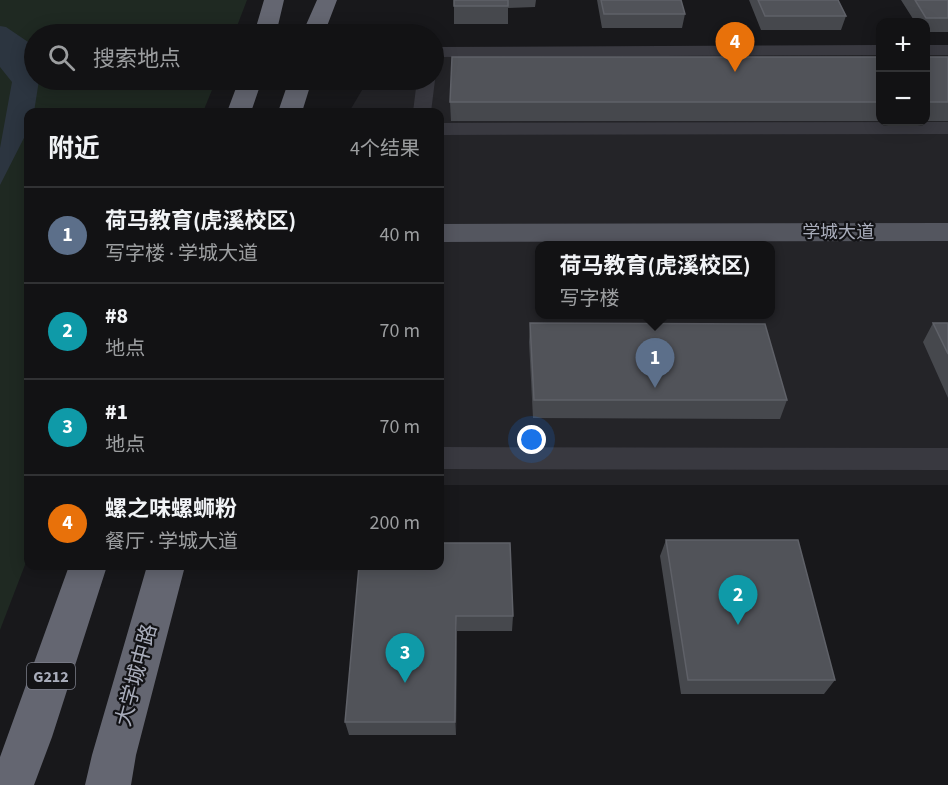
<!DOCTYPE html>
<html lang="zh">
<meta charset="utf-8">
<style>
body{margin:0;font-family:"Source Sans 3","Noto Sans SC",sans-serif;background:#1b1b1d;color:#f1f3f6}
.controls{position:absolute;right:18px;top:18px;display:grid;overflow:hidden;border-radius:12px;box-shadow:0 3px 15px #0003}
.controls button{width:54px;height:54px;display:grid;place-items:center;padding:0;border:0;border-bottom:2px solid #313234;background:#121214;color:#f1f3f6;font:30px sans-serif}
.you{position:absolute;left:532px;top:440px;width:21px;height:21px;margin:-15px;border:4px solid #fff;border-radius:50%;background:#1a73e8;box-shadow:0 0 0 9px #1a73e833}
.badge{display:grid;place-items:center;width:39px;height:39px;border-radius:50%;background:#ea580c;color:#fff;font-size:20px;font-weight:700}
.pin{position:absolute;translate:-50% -50px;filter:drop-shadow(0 2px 3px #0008)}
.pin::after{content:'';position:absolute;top:32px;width:21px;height:18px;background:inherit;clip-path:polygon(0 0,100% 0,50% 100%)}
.popup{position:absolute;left:535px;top:241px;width:240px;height:78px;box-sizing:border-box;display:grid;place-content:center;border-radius:12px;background:#121214;filter:drop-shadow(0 2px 4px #0005);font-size:20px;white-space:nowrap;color:#9c9ea0}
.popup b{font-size:22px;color:#f1f3f6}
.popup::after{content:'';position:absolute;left:50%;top:100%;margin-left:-12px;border:12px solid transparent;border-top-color:#121214}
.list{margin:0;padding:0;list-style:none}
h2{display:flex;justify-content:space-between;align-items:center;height:78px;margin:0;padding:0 24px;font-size:26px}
h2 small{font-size:20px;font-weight:400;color:#9c9ea0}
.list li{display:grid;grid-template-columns:39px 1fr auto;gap:18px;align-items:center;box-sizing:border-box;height:96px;padding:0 24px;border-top:2px solid #313234}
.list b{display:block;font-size:22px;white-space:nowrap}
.list p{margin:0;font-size:20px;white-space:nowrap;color:#9c9ea0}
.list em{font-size:20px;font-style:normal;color:#9c9ea0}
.icon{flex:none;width:33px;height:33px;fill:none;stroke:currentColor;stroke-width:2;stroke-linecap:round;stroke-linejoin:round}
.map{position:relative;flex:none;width:948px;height:785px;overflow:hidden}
.search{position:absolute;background:#121214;box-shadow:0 3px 15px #0003;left:24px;top:24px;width:420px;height:66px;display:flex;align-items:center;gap:15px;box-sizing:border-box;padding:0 21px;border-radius:33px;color:#9c9ea0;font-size:22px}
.panel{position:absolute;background:#121214;box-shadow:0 3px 15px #0003;left:24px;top:108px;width:420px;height:462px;border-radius:12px}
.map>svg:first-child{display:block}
.built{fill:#242428;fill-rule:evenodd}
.green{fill:#1f2922}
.water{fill:#2c3540}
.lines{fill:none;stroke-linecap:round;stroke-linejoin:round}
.minor{fill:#393940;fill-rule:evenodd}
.major{fill:#54565f;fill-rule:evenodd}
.highway{fill:#646671;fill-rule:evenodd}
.wall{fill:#46484d}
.shaded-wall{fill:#2f3034}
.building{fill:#515359;stroke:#5f6168;stroke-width:1.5}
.labels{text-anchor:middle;stroke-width:4.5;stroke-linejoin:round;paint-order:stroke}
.shield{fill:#131316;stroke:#7c7f8a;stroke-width:1.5}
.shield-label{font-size:16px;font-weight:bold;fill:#a9adbb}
.street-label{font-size:18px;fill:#a9adbb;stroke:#131316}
.near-street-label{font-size:21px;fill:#a9adbb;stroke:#131316}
</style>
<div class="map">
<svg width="948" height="785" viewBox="0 0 948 785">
<rect width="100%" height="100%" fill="#18181b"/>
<path class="built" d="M 880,55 L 880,122 L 926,122 L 926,55 L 948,55 L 948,485 L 440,485 L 440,112 L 349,112 L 368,80 L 434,80 L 434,56 ZM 540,246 L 771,246 L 771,314 L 540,314 Z"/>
<path class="green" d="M 0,0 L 247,0 L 234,34 L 34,34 L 34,80 L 216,80 L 203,112 L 28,112 L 28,557 L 0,630 Z"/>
<path class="water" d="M 0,26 L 6,27 L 34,46 L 34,80 L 39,80 L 34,112 L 28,112 L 28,130 L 0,185 L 0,148 L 12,82 L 0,67 Z"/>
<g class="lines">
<path class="minor" d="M 880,45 L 880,55 L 434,57 L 434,47 Z
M 926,45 L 948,45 L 948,55 L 926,55 Z
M 434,78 L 435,80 L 431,112 L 413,112 L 417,80 Z
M 948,122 L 948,134 L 440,135 L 440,123 Z
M 440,447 L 948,448 L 948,470 L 440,469 Z"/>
<path class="major" d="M 948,223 L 948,241 L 440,242 L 440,224 Z"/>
<path class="highway" d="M 264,0 L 284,0 L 276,34 L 254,34 Z
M 317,0 L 337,0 L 324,34 L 302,34 Z
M 239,80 L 262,80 L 251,112 L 227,112 Z
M 289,80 L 312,80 L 302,112 L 278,112 Z
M 69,566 L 107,566 L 52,737 L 34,785 L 0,785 L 0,757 Z
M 147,566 L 185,566 L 136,755 L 131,785 L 85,785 L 92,755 Z"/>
</g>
<path class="wall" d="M 454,0 L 536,0 L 535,7 L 508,8 L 508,24 L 454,24 Z
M 597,0 L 681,0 L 685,14 L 682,28 L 602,28 Z
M 749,0 L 838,0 L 846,16 L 841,30 L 761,30 Z
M 901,0 L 948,0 L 948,32 L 926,32 L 926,22 L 915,22 Z
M 880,57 L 880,121 L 451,121 L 450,102 Z
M 926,57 L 948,57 L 948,121 L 926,121 Z
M 530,323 L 787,400 L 780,419 L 533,418 L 529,342 Z
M 933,323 L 948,323 L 948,398 L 923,342 Z
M 666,540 L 835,680 L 824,694 L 681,694 L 660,556 Z
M 510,543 L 513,616 L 512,631 L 457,631 L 456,735 L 349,735 L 345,722 Z"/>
<path class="shaded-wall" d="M 456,616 L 457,631 L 456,735 L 455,722 Z"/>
<path class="building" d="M 454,0 L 508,0 L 508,6 L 454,6 Z
M 601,0 L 681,0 L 685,14 L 604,14 Z
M 758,0 L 838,0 L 846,16 L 765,16 Z
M 915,0 L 948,0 L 948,18 L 926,18 Z
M 452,57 L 880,57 L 880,102 L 450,102 Z
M 926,57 L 948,57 L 948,102 L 926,102 Z
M 530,323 L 765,324 L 787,400 L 534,400 Z
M 933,323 L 948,323 L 948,354 Z
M 666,540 L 798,540 L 835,680 L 688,680 Z
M 440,543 L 510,543 L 513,616 L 456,616 L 455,722 L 345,722 L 359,566 L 440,566 Z"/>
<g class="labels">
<rect class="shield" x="27" y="663" width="48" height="26" rx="4.5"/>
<g class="shield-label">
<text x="51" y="682">G212</text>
</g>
<g class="street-label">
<text x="838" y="238">学城大道</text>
</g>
<g class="near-street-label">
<text transform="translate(136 675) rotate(-75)" y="7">大学城中路</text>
</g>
</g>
</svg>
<div class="controls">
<button>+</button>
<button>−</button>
</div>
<div class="you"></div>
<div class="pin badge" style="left:655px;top:388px;background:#5c6f8a">1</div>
<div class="popup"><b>荷马教育(虎溪校区)</b>写字楼</div>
<div class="pin badge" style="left:738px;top:625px;background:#0f9aa8">2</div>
<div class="pin badge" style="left:405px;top:683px;background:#0f9aa8">3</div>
<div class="pin badge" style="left:735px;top:72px;background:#e8710a">4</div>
<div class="search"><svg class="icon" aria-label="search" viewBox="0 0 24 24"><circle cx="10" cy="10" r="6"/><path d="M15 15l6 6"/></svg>搜索地点</div>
<section class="panel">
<h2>附近<small>4个结果</small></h2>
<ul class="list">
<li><span class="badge" style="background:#5c6f8a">1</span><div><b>荷马教育(虎溪校区)</b><p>写字楼 · 学城大道</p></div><em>40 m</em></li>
<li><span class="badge" style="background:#0f9aa8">2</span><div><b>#8</b><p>地点</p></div><em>70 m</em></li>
<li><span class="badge" style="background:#0f9aa8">3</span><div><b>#1</b><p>地点</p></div><em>70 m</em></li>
<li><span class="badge" style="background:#e8710a">4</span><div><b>螺之味螺蛳粉</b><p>餐厅 · 学城大道</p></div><em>200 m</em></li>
</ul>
</section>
</div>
